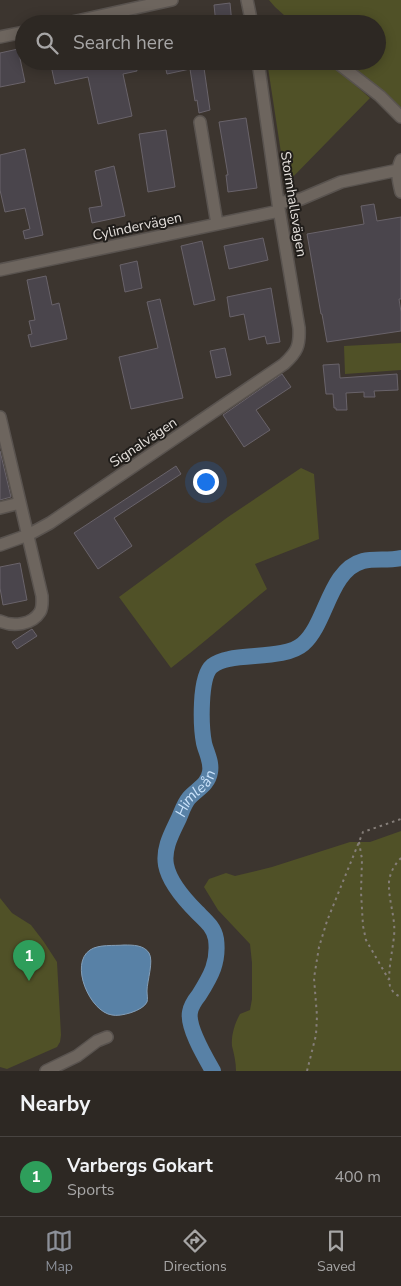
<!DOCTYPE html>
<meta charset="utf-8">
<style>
body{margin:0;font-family:"Nunito Sans",sans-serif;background:#393430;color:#f1f3f6}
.you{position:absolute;left:205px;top:481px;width:18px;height:18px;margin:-12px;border:4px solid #fff;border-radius:50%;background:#1a73e8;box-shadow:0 0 0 8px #1a73e833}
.badge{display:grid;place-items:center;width:32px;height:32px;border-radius:50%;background:#8c9099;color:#fff;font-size:16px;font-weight:700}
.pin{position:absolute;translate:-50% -41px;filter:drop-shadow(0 1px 2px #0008)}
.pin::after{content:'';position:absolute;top:26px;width:18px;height:15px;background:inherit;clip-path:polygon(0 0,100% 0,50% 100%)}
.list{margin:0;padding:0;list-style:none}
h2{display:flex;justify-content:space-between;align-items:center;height:65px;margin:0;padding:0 20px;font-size:21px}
h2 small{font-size:16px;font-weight:400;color:#a7a6a6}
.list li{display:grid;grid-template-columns:32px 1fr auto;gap:15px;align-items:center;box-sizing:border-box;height:80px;padding:0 20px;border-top:1px solid #484441}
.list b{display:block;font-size:19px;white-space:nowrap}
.list p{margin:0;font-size:16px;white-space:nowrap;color:#a7a6a6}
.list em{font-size:16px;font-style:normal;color:#a7a6a6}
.icon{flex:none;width:28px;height:28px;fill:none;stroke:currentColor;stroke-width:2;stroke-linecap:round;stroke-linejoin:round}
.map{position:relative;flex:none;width:401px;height:1071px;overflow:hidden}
.search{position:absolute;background:#2d2823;box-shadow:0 2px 12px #0003;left:15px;right:15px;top:15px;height:55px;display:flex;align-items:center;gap:12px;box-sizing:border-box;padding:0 18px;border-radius:28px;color:#a7a6a6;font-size:19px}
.sheet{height:145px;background:#2d2823}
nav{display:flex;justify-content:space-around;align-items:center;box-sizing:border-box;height:70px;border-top:1px solid #484441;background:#2d2823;font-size:14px;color:#a7a6a6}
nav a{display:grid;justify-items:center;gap:2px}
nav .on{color:#8c9099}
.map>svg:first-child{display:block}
.green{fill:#505127}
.water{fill:#5881a6;stroke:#839eb7}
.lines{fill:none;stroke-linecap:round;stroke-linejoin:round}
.river{stroke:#5881a6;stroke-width:16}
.building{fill:#4a454c;stroke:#69636a}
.minor-casing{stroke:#59534f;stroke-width:14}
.path{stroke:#857e79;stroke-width:2;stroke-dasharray:2.5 4;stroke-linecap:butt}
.minor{stroke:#6d655e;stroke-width:11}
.labels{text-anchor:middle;stroke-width:4;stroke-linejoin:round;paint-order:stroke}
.street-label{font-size:14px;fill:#e7e2de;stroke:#201d1a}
.water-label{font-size:15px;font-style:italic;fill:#cbe3fb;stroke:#201d1a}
</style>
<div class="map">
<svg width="401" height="1071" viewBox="0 0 401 1071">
<rect width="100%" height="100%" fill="#3c352f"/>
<path class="green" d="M 269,0 L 401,0 L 401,110 L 368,79 L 343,61 L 377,61 L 377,24 L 294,24 L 275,7 Z
M 267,61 L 325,61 L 347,78 L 370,98 L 288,182 L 285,179 Z
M 401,343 L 401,370 L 345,374 L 344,346 Z
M 301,468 L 314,474 L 319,539 L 255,564 L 267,589 C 235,615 204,643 171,668 L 119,597 L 228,517 Z
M 401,831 L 401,1071 L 236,1071 C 236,1062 234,1054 232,1046 C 231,1035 235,1023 240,1014 L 250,1010 L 252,999 L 252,963 L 250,944 L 218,910 L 204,887 L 209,879 L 226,873 L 235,876 L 272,867 L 350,842 L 370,842 Z
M 0,898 L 12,913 L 31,925 L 44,942 L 57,962 L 61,1035 L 60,1042 L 57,1047 L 7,1069 L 0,1067 Z"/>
<path class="water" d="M 124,945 C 133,945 144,945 149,953 C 154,961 147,981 147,991 C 147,995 148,999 147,1002 C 143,1011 120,1017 112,1015 C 90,1012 69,964 90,950 C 99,944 114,946 124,945 Z"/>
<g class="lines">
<path class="river" id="s1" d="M 213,1071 C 205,1057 187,1027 190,1012 C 191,1006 195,1000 199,995 C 211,976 219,962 216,939 C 214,927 205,920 197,912 C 185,900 169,881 166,865 C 163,848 172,833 179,818 C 182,811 184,804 189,798 C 197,789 208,785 210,772 C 212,762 206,752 204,743 C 201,727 199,677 212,666 C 217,662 224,660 229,659 C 250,654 287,658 303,644 C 327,623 329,570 363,561 C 374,558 389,561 401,558"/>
</g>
<path class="building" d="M 230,3 L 232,24 L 216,24 L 214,5 Z
M 18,49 L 25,82 L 0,87 L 0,53 Z
M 50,61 L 135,61 L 137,71 L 123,74 L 132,116 L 98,124 L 88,77 L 55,84 Z
M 164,61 L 224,61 L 225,65 L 204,68 L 210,110 L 199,113 L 197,100 L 195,101 L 190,69 L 167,74 Z
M 246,118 L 257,188 L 228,192 L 226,175 L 228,175 L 219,122 Z
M 166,130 L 175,187 L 148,192 L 139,134 Z
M 25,149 L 43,235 L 25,239 L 23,231 L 30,229 L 25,208 L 5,212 L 0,190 L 0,155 Z
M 114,166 L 125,216 L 92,223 L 89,208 L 102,206 L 95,171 Z
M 374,204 L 377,221 L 401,217 L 401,299 L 399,299 L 401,312 L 401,331 L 327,342 L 322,314 L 321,314 L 307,234 L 364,224 L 361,206 Z
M 263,238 L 268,260 L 229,269 L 224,246 Z
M 202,241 L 215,300 L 194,305 L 181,246 Z
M 137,261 L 142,288 L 125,292 L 120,265 Z
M 46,276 L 52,305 L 59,303 L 67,339 L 31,347 L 28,335 L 32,334 L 29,321 L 35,320 L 27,280 Z
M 271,288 L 280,342 L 267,344 L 265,336 L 249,340 L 244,314 L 230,317 L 227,297 Z
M 160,299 L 183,398 L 131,409 L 119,357 L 158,348 L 147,302 Z
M 225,348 L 231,375 L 216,378 L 210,351 Z
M 339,364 L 340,378 L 397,374 L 398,390 L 374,391 L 375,397 L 364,397 L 364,392 L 346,393 L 347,410 L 336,410 L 336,408 L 334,408 L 333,394 L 326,394 L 323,365 Z
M 282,374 L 291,387 L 256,410 L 270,430 L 244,447 L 223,415 Z
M 0,451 L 11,497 L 0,500 Z
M 176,466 L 181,474 L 114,518 L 132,546 L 98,569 L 74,533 Z
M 20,563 L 27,600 L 3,605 L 0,588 L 0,567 Z
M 32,629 L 37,636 L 17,649 L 12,642 Z"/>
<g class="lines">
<g class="minor-casing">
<path id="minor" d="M 247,0 L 252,24
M 63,24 L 172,0
M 0,37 L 24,32
M 335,61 L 380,96 L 401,117
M 200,122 L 217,224
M 401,160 C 396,171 398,180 401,192
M 278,203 L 301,199 L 341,182 L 398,170
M 0,270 L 279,211
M 0,417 L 42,596 C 42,601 43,607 40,612 C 32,625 13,627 0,621
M 0,508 L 20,503
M 0,545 L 28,535 L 50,523 L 284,364 C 297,352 300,346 299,328 L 278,203 L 258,61
M 46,1071 L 77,1056 L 97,1041 L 107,1037"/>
</g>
<path class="path" d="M 27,22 L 56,16
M 359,842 L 362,859 L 361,892 L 363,926 L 366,940 L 389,980
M 401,858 C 395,864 390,872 389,882 C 388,900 396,918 394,936 C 393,948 387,975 390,986 C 392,992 396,995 401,997
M 307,1071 L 316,1035 L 317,1016 L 314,978 L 319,947 L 327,921 L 363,832 L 401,819"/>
<use href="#minor" class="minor"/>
</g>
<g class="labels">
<g class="street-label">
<text transform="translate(294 204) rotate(81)" y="5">Stormhallsvägen</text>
<text transform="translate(137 226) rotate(-12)" y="5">Cylindervägen</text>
<text transform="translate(143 442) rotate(-34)" y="5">Signalvägen</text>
</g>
<g class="water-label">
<text dy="5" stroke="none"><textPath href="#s1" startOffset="314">Himleån</textPath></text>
</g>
</g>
</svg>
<div class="you"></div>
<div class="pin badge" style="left:29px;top:981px;background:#2e9e5b">1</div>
<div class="search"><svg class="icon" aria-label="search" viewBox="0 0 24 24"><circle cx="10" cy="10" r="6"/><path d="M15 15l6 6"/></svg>Search here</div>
</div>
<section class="sheet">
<h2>Nearby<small></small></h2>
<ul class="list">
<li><span class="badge" style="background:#2e9e5b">1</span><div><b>Varbergs Gokart</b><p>Sports</p></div><em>400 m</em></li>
</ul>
</section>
<nav>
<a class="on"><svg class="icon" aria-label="map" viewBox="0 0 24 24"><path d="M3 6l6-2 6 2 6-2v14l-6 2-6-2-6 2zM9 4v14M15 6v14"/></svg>Map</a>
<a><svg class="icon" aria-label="directions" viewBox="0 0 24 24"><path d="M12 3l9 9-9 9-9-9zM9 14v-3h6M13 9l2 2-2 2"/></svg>Directions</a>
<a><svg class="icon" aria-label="saved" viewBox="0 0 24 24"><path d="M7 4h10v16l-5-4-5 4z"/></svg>Saved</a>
</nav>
